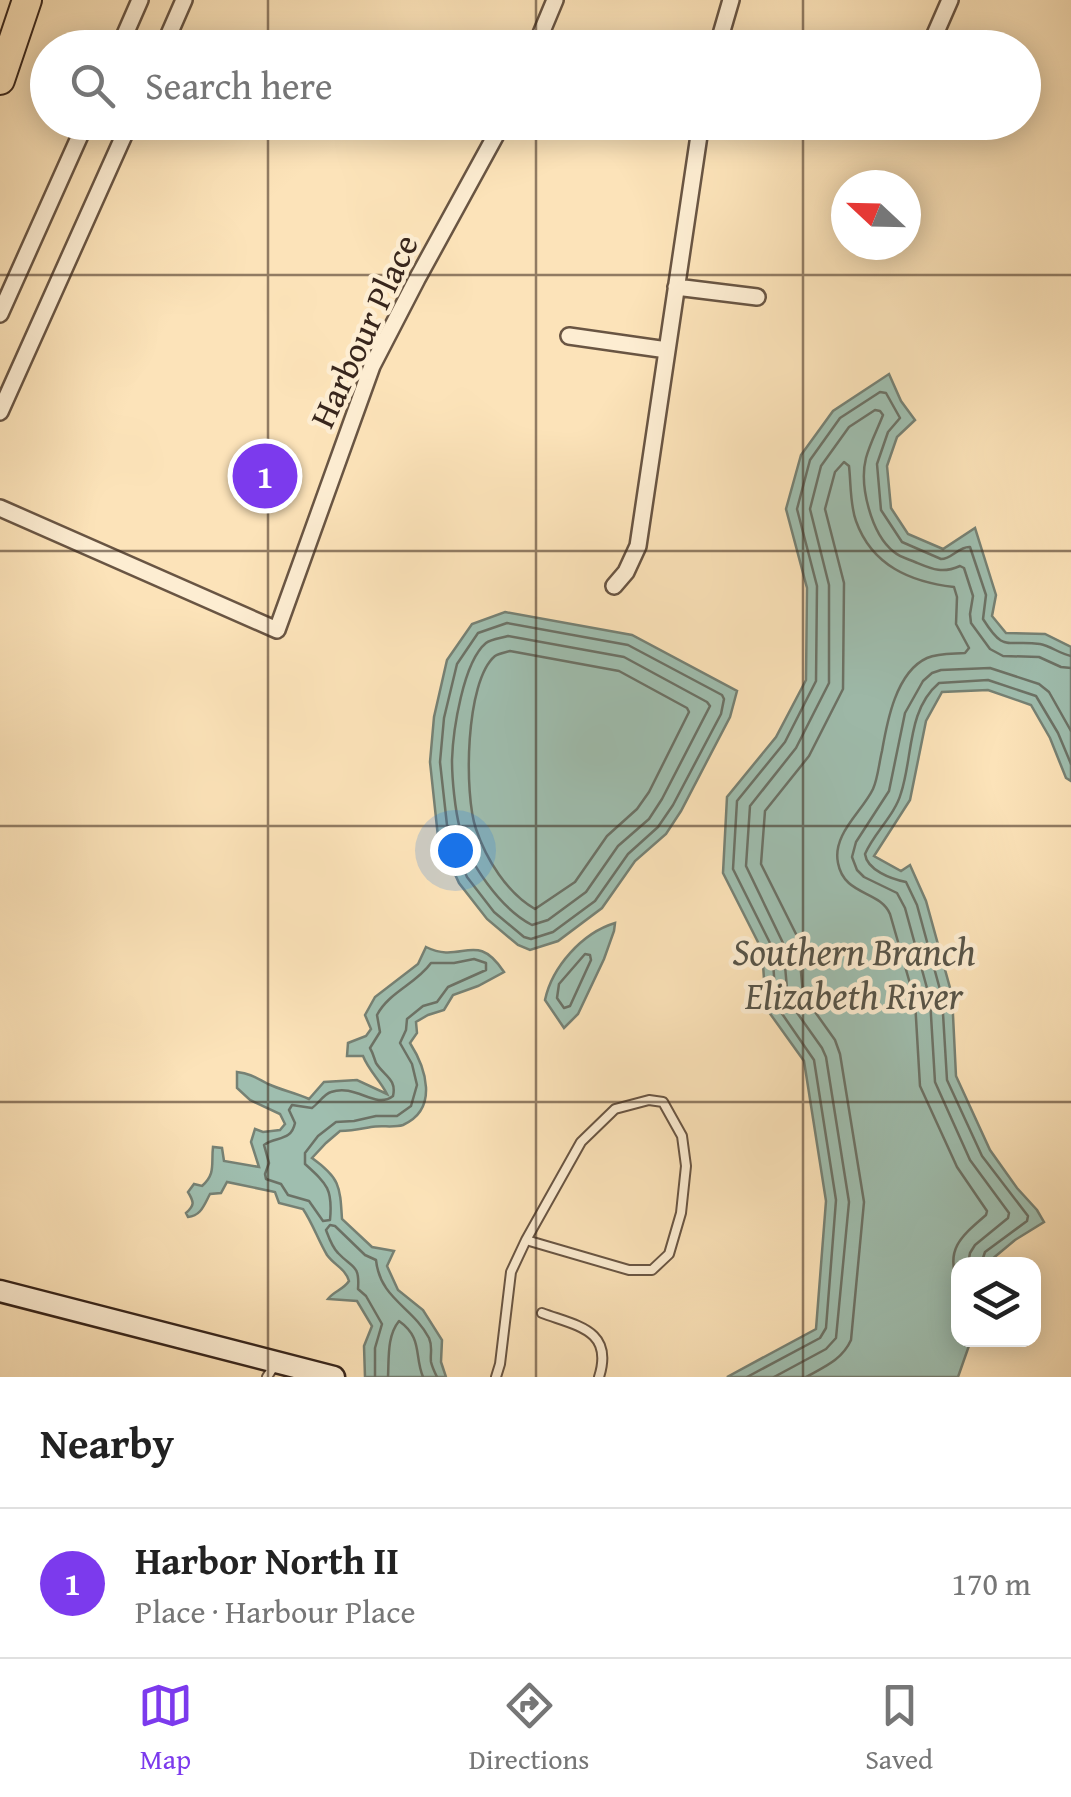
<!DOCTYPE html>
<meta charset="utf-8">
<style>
body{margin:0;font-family:"Gentium Book Plus",serif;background:#f6f6f6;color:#222}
.controls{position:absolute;right:30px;bottom:30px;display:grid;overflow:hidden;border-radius:20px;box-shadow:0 5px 25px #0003}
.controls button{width:90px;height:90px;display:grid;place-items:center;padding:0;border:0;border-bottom:2px solid #e0e0e0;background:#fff;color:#222;font:50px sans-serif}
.compass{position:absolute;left:831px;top:170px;width:90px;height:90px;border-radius:50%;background:#fff;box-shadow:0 5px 25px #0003;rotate:292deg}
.you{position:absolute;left:455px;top:850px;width:35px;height:35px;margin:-25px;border:8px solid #fff;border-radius:50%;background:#1a73e8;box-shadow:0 0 0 15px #1a73e833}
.badge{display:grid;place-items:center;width:65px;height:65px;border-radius:50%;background:#7c3aed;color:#fff;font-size:32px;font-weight:700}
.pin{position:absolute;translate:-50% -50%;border:5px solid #fff;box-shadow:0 2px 10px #0006}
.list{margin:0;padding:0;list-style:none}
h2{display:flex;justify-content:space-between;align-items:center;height:130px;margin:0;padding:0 40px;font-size:42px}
h2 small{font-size:32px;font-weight:400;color:#767676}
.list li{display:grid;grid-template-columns:65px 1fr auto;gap:30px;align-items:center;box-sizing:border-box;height:150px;padding:0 40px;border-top:2px solid #e0e0e0}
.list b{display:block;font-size:38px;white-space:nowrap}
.list p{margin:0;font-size:32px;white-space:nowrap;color:#767676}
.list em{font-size:32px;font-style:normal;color:#767676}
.icon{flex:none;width:55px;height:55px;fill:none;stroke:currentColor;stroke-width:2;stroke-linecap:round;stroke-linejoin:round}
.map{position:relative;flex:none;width:1071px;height:1377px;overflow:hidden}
.search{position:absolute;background:#fff;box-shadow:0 5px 25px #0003;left:30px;right:30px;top:30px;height:110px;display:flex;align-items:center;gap:25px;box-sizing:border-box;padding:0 35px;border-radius:55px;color:#767676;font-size:38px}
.sheet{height:280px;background:#fff}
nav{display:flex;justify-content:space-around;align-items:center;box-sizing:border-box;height:140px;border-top:2px solid #e0e0e0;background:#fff;font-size:28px;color:#767676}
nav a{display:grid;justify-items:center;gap:5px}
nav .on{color:#7c3aed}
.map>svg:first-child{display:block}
.water{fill:#9fbeaf;stroke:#768174;stroke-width:2.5}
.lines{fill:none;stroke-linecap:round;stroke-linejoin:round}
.shore{stroke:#6c7266;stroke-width:2.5}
.service-casing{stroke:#695543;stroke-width:12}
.minor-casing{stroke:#695543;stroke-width:20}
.secondary-casing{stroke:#38261c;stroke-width:25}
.motorway-casing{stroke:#38261c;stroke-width:32}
.service{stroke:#fdedd2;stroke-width:8}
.minor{stroke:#fdedd2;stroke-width:15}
.secondary{stroke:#fdedd2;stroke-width:20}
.motorway{stroke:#fce3b9;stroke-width:28}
.grid{fill:none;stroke:#38261c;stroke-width:2.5;stroke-opacity:0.55}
.labels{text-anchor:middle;stroke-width:9;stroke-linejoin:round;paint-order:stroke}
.street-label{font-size:35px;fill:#38261c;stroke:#fdedd2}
.water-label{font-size:38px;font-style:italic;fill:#575448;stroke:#fdedd2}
</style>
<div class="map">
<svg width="1071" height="1377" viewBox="0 0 1071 1377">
<rect width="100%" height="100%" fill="#fce3b9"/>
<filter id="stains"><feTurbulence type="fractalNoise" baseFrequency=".002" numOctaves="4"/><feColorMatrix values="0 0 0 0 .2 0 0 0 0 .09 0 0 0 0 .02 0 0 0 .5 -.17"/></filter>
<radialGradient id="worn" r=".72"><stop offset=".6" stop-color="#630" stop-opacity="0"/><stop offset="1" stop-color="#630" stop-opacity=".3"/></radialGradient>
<path class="water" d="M 889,374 L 901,401 L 915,420 L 897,437 L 887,466 L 891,508 L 908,534 L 943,549 L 975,528 L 996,595 L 992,616 L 1006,633 L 1045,634 L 1071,647 L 1071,781 L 1066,778 L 1050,738 L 1031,705 L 988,690 L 942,692 L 926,721 L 910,800 L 874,856 L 901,871 L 910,865 L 926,901 L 952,995 L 956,1076 L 990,1150 L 1017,1188 L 1037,1210 L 1044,1222 L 1015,1240 L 991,1260 L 990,1264 L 958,1264 L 958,1340 L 971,1340 L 958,1377 L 727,1377 L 816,1329 L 826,1201 L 804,1061 L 766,1008 L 762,950 L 723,873 L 727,797 L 776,737 L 806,680 L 807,588 L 786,509 L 801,455 L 833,411 Z
M 505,612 L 632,635 L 737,691 L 730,717 L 681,811 L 666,834 L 635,861 L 602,908 L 558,941 L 530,950 L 518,945 L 487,919 L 459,883 L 438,837 L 430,762 L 434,717 L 447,660 L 472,624 Z
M 615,923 L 614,931 L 604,959 L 578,1014 L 564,1028 L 545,1000 C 552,967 582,933 615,923 Z
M 426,947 C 462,965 476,929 504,972 L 478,986 L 453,995 L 444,1010 L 428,1015 L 416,1022 L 417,1033 L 410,1043 C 426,1068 439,1109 403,1125 C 394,1128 381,1125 371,1127 C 360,1129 352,1131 340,1131 L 326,1143 L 312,1158 C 340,1178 340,1186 342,1219 L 372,1247 L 394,1251 L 387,1266 L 398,1290 L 423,1310 L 442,1340 L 441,1362 L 446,1377 L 365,1377 L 364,1346 L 372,1326 L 357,1301 L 328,1299 C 334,1291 343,1290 349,1281 C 345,1268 335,1266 327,1255 C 318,1240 313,1224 303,1209 L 279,1203 L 275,1192 L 227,1182 L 221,1193 L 210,1194 C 204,1205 201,1216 188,1217 L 186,1213 C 195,1205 194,1202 188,1192 L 194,1184 L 202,1186 C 216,1174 211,1164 213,1147 L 222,1148 L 224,1161 L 259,1167 L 251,1142 L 255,1129 L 263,1132 L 280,1130 L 285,1124 L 280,1114 L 250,1100 L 237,1088 L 237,1072 C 252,1074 256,1078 268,1084 C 281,1090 296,1093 309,1099 L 324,1082 L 357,1080 L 387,1094 C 380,1080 369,1071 363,1056 L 347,1056 L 348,1043 L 366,1036 L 371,1029 L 365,1015 L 375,997 L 418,964 Z"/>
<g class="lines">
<path class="shore" d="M 507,623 L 628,645 L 722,695 L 724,699 L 721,714 L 673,805 L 658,827 L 628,854 L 595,901 L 553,932 L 531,939 L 524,937 L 494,912 L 467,877 L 448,834 L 440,762 L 444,718 L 457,664 L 478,633 Z
M 508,636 L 624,657 L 707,702 L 710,706 L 662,799 L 649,819 L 618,846 L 586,892 L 548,920 L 532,925 C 501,909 468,863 460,829 C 455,810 452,779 452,760 C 453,731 463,662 486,643 C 491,639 502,638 508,636 Z
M 510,651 L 619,671 L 687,708 L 689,712 L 649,792 L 637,809 L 607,836 L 575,882 L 535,909 C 507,893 486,859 476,829 C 464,795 465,681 495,656 C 498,654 506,652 510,651 Z
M 585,954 L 590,955 L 591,960 L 570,1006 L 564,1008 L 557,998 L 559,984 Z
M 474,959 L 486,963 L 486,970 L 448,987 L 437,1002 L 423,1006 L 407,1019 L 406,1030 L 400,1043 L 412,1064 L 417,1085 L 411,1106 L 397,1116 L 376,1116 L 354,1121 L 336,1122 L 318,1136 L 305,1153 L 305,1164 C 327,1184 333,1189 330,1220 L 323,1221 L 309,1201 L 288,1195 L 281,1184 L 266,1179 L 265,1174 L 269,1163 L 264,1145 C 276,1136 291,1142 295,1123 L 289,1110 L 292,1105 L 312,1108 C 318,1104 324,1094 331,1092 C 356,1083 375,1110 393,1096 C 397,1079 384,1076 376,1063 C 374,1058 373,1053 370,1048 L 380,1032 L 377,1015 C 389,992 416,984 431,963 L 454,963 Z
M 968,1264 L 970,1253 L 975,1245 L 1008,1218 L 1009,1213 L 970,1160 L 935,1082 L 930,999 L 905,908 L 897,893 L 864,877 L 857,870 L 852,857 L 856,842 L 889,791 L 905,713 L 923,681 L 932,673 L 941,670 L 990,668 L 1039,684 L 1049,692 L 1071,731
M 981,1264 L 985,1252 L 1027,1221 L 1028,1216 L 982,1156 L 947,1080 L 942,997 L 917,905 L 906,882 C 891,879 867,870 865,854 C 874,833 895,815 901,793 C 913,757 907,710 939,683 L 988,680 L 1036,696 L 1058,733 L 1071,764
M 375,1377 L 375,1348 L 382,1324 L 366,1296 L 358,1289 C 360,1264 352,1268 338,1253 C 332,1247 329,1238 326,1230 L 330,1225 L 335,1226 L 365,1255 L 376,1260 C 380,1299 413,1307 429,1338 C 433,1347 430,1353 431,1362 C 432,1366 435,1373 437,1377
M 388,1377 C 389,1357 387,1336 399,1321 C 423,1338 414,1355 423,1377
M 747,1377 L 820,1338 L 826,1328 L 836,1200 L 814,1060 L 776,1005 L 772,947 L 733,869 L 737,801 L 785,742 L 816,681 L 817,586 L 797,509 L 810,460 L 840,418 L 880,392 L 886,393 L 900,418 L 888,432 L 877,464 L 881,510 L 902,542 L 941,559 C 952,559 959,546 970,547 L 986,595 L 983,619 C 1005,654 1006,639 1040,644 C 1051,646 1060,654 1071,656
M 774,1377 L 826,1349 L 836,1338 L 849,1202 L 826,1057 L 822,1048 L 788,1000 L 783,943 L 746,866 L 750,806 L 796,748 L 829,683 L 829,585 L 810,509 L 821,466 L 849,427 L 875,410 L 880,411 L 883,415 C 878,428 870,443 866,458 C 859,485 871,534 894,552 C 900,557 908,559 915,562 C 932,569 942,574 960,566 L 964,568 L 973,596 L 970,614 L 971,623 L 990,649 L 1003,656 L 1039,657 L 1061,667 L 1071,668
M 806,1377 C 824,1367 842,1360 851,1340 L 864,1202 L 840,1054 L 835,1040 L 803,995 L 798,938 L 761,864 L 765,811 L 809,756 L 843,689 L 844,583 L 825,509 L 835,472 L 844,462 L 849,466 C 851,484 850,505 856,521 C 872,566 911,582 954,587 L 957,597 L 956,624 L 969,648 L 965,653 C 953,654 939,653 927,658 C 896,672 887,722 882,751 C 879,763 878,778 873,789 C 862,812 832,834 838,863 C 844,896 880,890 890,914 L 915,1001 L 920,1086 L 957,1167 L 987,1211 L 986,1215 C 963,1235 944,1249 958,1282"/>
<g class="service-casing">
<path id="service" d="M 542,1313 C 577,1326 614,1330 599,1377
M 267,1377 L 276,1363
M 496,1377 L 500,1364 L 511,1272 L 526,1240 L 581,1142 L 615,1109 L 649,1100 L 663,1102 L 682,1136 L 686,1166 L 681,1213 L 669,1254 L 652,1270 L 629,1270 L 526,1240"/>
</g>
<g class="minor-casing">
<path id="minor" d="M 119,48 L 140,0
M 163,48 L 184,0
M 535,48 L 555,0
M 717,48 L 731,0
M 929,48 L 950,0
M 676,287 L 757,297
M 0,314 L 86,122
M 569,336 L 667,350
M 0,412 L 130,122
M 0,508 L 277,630 L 372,366 L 417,279 L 503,122
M 614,586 L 626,572 L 638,546 L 701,122"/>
</g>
<g class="secondary-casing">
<path id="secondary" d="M 0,1291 L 334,1377"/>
</g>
<g class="motorway-casing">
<path id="motorway" d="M 0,80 L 27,0"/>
</g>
<use href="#service" class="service"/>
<use href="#minor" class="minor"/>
<use href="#secondary" class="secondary"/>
<use href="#motorway" class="motorway"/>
</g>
<path class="grid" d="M 268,0 L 268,48M 536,0 L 536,48M 803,0 L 803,48M 268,122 L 268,1377M 536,122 L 536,1377M 803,122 L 803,1377M 0,275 L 1071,275M 0,551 L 1071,551M 0,826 L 1071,826M 0,1102 L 1071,1102"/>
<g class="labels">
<g class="street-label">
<text transform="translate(364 331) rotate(-65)" y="12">Harbour Place</text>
</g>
<g class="water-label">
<text x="854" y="965">Southern Branch<tspan x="854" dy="44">Elizabeth River</tspan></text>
</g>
</g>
<rect width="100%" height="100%" filter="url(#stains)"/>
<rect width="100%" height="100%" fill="url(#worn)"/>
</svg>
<div class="controls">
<button><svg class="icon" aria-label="layers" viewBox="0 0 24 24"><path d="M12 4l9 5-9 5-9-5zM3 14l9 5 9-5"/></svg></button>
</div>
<svg class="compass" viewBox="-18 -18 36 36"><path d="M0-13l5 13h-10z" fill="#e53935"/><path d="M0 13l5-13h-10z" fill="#767676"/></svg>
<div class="you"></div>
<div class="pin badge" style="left:265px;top:476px">1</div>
<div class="search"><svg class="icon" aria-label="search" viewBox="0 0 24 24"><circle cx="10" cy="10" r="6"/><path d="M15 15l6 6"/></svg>Search here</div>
</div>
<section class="sheet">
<h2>Nearby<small></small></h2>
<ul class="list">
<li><span class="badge">1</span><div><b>Harbor North II</b><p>Place · Harbour Place</p></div><em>170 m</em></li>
</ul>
</section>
<nav>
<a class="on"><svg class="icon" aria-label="map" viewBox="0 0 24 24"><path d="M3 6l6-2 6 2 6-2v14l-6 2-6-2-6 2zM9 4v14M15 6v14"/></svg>Map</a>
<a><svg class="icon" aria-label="directions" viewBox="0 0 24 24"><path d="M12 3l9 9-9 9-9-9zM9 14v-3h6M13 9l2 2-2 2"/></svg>Directions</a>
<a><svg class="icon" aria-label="saved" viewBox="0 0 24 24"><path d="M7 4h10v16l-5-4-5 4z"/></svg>Saved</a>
</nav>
